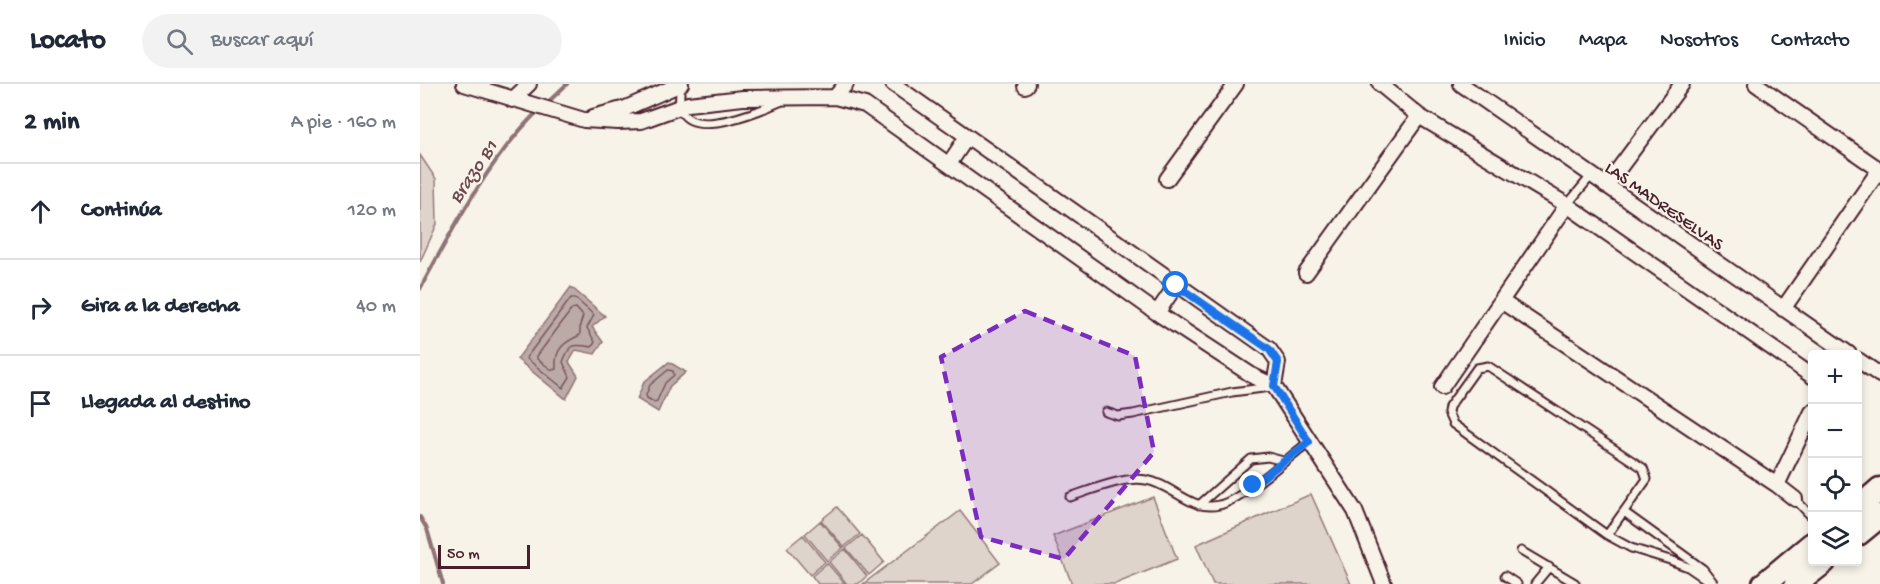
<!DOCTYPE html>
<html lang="es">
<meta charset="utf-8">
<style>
body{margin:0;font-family:"Gochi Hand",sans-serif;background:#f2f2f3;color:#1f2937}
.controls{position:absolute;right:18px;bottom:18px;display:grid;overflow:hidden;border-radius:6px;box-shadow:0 3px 9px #0003}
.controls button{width:54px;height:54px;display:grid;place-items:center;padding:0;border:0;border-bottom:2px solid #e0e1e3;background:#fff;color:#1f2937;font:30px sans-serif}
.scale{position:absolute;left:18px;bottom:15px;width:92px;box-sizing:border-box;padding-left:6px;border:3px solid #4a1f2b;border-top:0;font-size:16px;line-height:21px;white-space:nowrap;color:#4a1f2b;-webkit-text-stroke:4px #f7f3e8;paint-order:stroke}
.stop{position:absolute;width:18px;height:18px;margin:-14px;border:4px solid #1a73e8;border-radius:50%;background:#fff}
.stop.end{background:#1a73e8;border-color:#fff;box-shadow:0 2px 6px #0008}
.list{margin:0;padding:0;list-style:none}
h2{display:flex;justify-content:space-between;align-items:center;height:78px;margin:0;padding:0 24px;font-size:26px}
h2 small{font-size:20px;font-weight:400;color:#747a83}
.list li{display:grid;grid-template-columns:39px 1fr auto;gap:18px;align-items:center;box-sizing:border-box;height:96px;padding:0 24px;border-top:2px solid #e0e1e3}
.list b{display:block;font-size:22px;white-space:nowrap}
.list em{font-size:20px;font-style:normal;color:#747a83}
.icon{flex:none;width:33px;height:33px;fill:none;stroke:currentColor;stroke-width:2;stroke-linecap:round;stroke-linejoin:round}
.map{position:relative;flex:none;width:1460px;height:500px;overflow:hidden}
header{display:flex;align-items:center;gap:36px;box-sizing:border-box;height:84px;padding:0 30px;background:#fff;border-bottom:2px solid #e0e1e3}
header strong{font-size:28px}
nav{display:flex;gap:33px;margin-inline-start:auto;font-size:21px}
.search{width:420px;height:54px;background:#f2f2f3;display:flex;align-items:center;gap:15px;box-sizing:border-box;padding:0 21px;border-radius:33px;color:#747a83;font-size:22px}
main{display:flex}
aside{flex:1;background:#fff}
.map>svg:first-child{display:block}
.green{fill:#ded4cc;stroke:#947a7c;stroke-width:1.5}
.water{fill:#bcaaa7;stroke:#8e7275;stroke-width:1.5}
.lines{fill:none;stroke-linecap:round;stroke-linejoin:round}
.shore{stroke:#78575d;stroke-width:1.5}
.stream{stroke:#8e7275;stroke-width:4}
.lane-casing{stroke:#4a1f2b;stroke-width:11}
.street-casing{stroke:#4a1f2b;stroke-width:18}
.primary-casing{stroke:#4a1f2b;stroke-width:27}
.lane{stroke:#f7f3e8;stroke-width:7}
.street{stroke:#f7f3e8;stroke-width:14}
.primary{stroke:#f7f3e8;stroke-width:22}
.route{stroke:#1a73e8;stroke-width:8}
.marked{fill:#7b2cbf;fill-opacity:0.2;stroke:#7b2cbf;stroke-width:4.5;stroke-dasharray:12 8;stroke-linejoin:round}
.labels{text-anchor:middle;stroke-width:4.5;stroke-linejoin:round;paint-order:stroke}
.street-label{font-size:18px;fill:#4a1f2b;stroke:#f7f3e8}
.water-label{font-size:20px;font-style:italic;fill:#6c4950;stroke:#f7f3e8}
</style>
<header>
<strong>Locato</strong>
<div class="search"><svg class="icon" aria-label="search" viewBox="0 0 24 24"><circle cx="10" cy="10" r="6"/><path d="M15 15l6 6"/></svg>Buscar aquí</div>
<nav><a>Inicio</a><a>Mapa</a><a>Nosotros</a><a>Contacto</a></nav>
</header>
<main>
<aside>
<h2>2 min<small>A pie · 160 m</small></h2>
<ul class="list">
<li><svg class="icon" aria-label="ahead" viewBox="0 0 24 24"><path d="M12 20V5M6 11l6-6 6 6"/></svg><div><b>Continúa</b></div><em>120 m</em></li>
<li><svg class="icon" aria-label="right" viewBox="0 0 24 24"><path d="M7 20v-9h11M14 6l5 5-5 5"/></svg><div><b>Gira a la derecha</b></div><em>40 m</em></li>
<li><svg class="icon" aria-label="arrive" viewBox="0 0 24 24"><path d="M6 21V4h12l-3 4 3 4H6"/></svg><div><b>Llegada al destino</b></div></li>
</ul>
</aside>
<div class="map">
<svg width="1460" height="500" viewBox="0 0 1460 500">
<rect width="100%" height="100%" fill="#f7f3e8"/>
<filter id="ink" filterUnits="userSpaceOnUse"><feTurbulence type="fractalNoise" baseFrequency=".0167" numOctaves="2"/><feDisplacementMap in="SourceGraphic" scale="12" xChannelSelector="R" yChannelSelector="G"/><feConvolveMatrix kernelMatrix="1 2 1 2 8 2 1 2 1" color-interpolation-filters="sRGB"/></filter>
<g filter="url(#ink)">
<path class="green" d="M 0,71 L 16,95 L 17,140 L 0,178 Z
M 891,410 L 931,500 L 793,500 L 776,461 Z
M 733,413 L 757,475 L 695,500 L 652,500 L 633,452 Z
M 417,423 L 440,450 L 424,463 L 401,436 Z
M 540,427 L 580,479 L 552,500 L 443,500 Z
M 400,437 L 423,464 L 407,477 L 385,450 Z
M 383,451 L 405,478 L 390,491 L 367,464 Z
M 442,451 L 464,478 L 449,491 L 426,464 Z
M 425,465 L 447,492 L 438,500 L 427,500 L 409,478 Z
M 407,479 L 425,500 L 398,500 L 392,492 Z"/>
<path class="water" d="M 151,203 L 185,232 L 172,243 L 183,258 L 175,270 L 156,266 L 149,278 L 158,292 L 146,315 L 97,275 Z
M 249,278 L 266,288 L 250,302 L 238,328 L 217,315 L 224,298 Z"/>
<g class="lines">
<path class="shore" d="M 151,214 L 155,214 L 174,231 L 167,244 L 175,258 L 172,263 C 153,260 150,259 143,278 L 150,293 L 143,304 L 106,274 Z
M 156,224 L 163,232 L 160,241 L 160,251 C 145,258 134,264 136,285 L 132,286 L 117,275 L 117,272 L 152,225 Z
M 248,286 L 253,287 L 254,291 L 245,299 L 237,317 L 234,318 L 227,314 L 226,311 L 230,301 Z"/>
<path class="stream" d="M 126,20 L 147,0
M 0,205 C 33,144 70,73 120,25
M 0,433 L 7,445 L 23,500"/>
<g class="lane-casing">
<path id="lane" d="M 261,0 C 260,9 258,20 262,28 C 276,54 342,26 362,17
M 1147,121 L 1171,92
M 686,328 L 698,332 L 713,330 L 812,308 L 851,303
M 650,413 C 671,406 704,392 726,396 C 752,400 771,428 799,421 C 820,417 869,373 889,358
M 1375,415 L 1392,433
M 779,421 L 831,375 L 848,373 L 863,377
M 1204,428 L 1283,485 L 1293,498
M 1187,451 L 1227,395 L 1223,384 L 1068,282 L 1057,284 L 1029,323 L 1028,329 L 1033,340 L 1187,451 L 1211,464 L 1250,476 L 1268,483 L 1293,500
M 1101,467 L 1155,499
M 1085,492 L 1097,500
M 1115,500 L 1129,483"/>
</g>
<g class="street-casing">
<path id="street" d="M 44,0 L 164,36 L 198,38 L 221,37 L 268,20 L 323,14 L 415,13 L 445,21 L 737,229 L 833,292 L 854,302 L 935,427 L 964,500
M 473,0 L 849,265 L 858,278 L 854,302
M 960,0 L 999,32 L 1147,121 L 1392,292
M 1041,0 L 1429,270
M 1336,0 L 1460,86
M 605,2 L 607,0
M 415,13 L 426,0
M 92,16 L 109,0
M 173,33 L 206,24 L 261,0
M 529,80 L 547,53
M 747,95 L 816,0
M 1186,102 L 1262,0
M 886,189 L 999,32
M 1081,217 L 1357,401 L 1375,415
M 1363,225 L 1460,85
M 737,229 L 756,201
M 1438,276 L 1460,291
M 1022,303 L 1147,121
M 1357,401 L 1392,328"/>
</g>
<g class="primary-casing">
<path id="primary" d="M 1438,424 L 1460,405
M 1438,450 L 1460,432
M 1344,500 L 1392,460
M 1376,500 L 1404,478"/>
</g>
<use href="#lane" class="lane"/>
<use href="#street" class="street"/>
<use href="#primary" class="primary"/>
</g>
</g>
<g class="lines" filter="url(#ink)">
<path class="route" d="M 756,201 L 849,265 L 858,278 L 854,302 L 889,358 L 833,401"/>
</g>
<path class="marked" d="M 605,227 L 715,272 L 734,368 L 644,475 L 561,453 L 521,273 Z"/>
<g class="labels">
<g class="street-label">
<text transform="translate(1245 121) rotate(35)" y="6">LAS MADRESELVAS</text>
</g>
<g class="water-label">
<text transform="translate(52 87) rotate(-56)" y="7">Brazo B1</text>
</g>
</g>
</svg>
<div class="controls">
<button>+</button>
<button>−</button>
<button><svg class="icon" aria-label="locate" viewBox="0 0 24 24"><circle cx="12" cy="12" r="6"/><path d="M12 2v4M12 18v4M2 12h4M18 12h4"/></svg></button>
<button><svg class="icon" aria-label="layers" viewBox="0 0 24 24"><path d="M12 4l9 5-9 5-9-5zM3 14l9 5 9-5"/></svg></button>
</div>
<div class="scale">50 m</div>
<div class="stop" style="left:756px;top:201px"></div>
<div class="stop end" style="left:833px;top:401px"></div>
</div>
</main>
